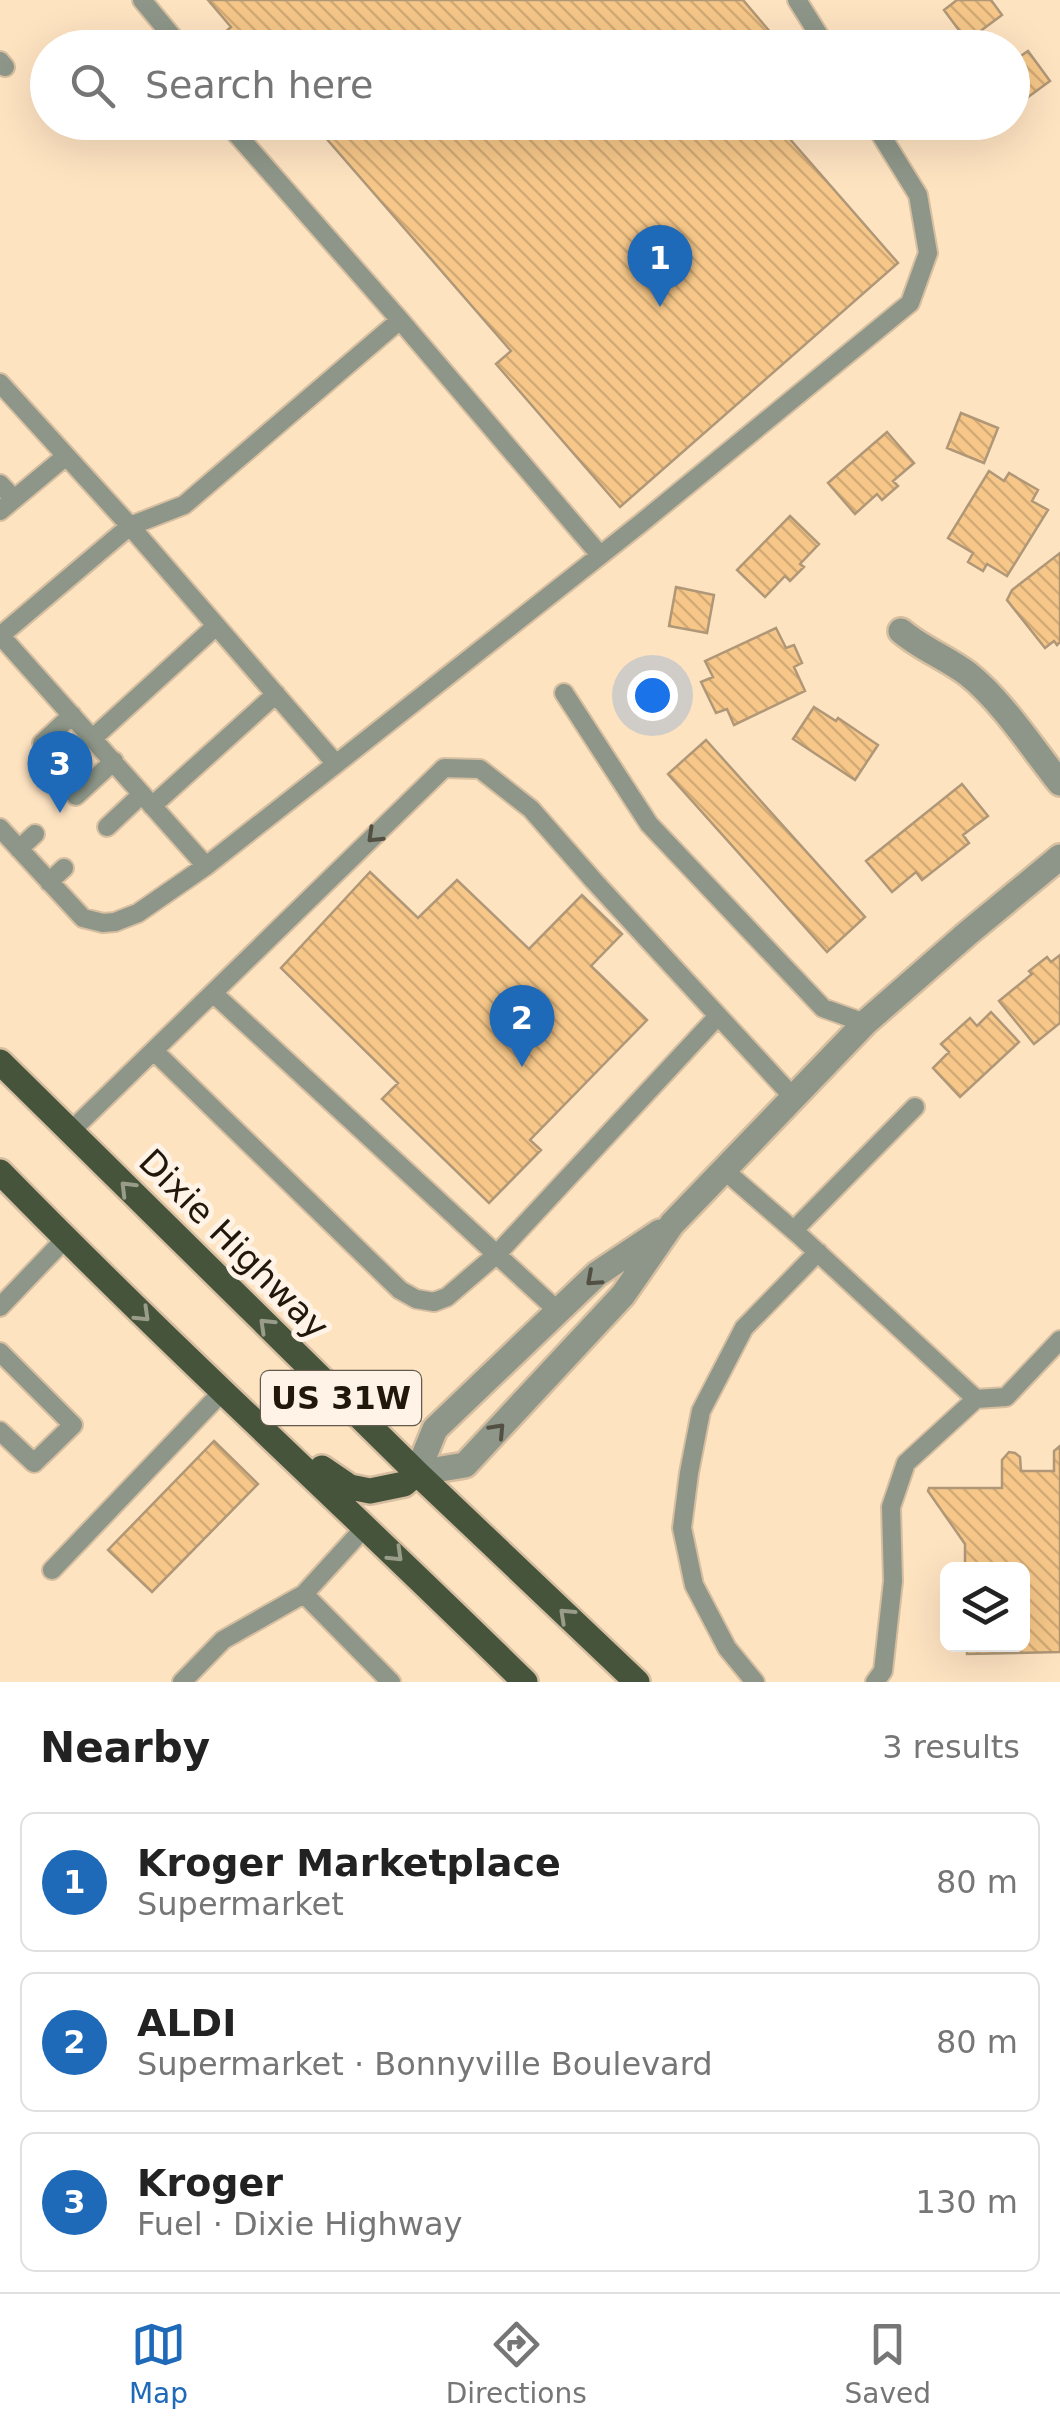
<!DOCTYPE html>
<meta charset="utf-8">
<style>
body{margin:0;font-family:"DejaVu Sans",sans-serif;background:#f6f6f6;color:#222}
.controls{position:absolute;right:30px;bottom:30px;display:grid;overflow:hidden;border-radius:15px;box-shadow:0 10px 40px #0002}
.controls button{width:90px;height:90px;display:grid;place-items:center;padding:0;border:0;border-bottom:2px solid #e0e0e0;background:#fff;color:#222;font:50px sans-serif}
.you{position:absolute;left:652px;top:695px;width:35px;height:35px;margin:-25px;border:8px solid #fff;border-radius:50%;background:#1a73e8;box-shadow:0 0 0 15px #1a73e833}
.badge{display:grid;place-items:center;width:65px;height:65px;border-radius:50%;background:#1e69b8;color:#fff;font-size:32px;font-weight:700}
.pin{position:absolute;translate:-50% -82px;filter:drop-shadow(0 2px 5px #0008)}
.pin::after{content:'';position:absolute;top:52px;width:35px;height:30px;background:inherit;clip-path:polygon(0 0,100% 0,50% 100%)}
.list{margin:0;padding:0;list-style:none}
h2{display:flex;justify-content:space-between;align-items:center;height:130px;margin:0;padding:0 40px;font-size:42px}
h2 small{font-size:32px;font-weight:400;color:#767676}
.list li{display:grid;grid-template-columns:65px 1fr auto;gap:30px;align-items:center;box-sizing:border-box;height:140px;margin:0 20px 20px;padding:0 20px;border:2px solid #e0e0e0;border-radius:15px}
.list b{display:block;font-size:38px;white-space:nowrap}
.list p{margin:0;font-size:32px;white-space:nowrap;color:#767676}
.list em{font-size:32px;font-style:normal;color:#767676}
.icon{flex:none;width:55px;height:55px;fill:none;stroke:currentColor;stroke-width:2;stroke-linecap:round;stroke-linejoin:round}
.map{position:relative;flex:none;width:1060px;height:1682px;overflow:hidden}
.search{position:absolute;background:#fff;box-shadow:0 10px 40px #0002;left:30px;right:30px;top:30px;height:110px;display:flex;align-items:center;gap:25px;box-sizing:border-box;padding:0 35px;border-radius:55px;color:#767676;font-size:38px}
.sheet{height:610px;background:#fff}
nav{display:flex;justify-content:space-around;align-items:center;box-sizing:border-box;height:140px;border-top:2px solid #e0e0e0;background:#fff;font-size:28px;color:#767676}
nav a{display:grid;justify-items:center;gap:5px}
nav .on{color:#1e69b8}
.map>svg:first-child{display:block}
.building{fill:url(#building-back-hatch);stroke:#af9777;stroke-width:2.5}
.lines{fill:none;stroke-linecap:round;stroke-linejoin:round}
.service-casing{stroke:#d6bea0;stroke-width:22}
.minor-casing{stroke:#d6bea0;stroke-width:30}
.primary-casing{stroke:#d6bea0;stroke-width:30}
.service{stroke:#8d9688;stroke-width:18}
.minor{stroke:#8d9688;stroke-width:25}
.primary{stroke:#45543b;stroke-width:25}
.oneway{stroke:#525043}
.oneway2{stroke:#989c88}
.labels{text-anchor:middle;stroke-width:10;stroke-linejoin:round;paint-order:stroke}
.shield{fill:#fef3e6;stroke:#63594d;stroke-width:2.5}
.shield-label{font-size:32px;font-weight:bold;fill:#21170b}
.street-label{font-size:35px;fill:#21170b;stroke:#fef3e6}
</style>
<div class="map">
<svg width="1060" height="1682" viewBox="0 0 1060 1682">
<defs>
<pattern id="building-back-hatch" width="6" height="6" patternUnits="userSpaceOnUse" patternTransform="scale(2.5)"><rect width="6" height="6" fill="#f6c789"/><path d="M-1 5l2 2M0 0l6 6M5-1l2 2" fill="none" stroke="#d3aa75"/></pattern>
</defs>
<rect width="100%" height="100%" fill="#fee3c1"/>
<path class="building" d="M 208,0 L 743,0 L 771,33 L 755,48 L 223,48 L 216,40 L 231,27 Z
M 957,0 L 991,0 L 1002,15 L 967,41 L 944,10 Z
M 1028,51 L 1050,81 L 1024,100 L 1012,84 L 1012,62 Z
M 312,122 L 775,122 L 898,263 L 620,507 L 496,364 L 511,351 Z
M 961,413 L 998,428 L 984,463 L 947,448 Z
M 887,432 L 914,463 L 893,481 L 898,486 L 882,500 L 877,494 L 855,514 L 828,483 Z
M 989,471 L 1004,481 L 1009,473 L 1038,490 L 1032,501 L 1048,510 L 1007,576 L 987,564 L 983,571 L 968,562 L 973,553 L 948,538 Z
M 790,516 L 819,544 L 800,564 L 804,567 L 790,581 L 785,576 L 765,597 L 737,570 Z
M 1060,553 L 1060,642 L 1057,645 L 1054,641 L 1045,648 L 1007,600 L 1012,590 Z
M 676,587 L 714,595 L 707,633 L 669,626 Z
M 776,628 L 786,648 L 794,645 L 802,663 L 794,667 L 805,691 L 734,725 L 727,709 L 716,713 L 701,682 L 713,677 L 705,661 Z
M 814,707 L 836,721 L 838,718 L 878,745 L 855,780 L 793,739 Z
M 706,740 L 865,917 L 827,952 L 668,774 Z
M 962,784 L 988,816 L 963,835 L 969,843 L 922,880 L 916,872 L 892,892 L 866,861 Z
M 370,872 L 418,918 L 457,880 L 529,949 L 582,895 L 622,934 L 591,966 L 647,1020 L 530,1140 L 541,1150 L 489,1203 L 382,1099 L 398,1083 L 281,968 Z
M 1060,955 L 1060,1023 L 1034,1044 L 999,1001 L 1032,974 L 1029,971 L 1047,957 L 1051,962 Z
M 991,1012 L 1019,1042 L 960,1097 L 933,1068 L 949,1052 L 941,1044 L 970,1018 L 977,1026 Z
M 214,1441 L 258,1484 L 152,1592 L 108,1550 Z
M 1060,1446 L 1060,1652 L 967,1654 L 967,1644 L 1022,1644 L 1022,1570 L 965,1570 L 965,1544 L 928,1491 L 929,1488 L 1002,1488 L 1002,1460 L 1009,1452 L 1015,1453 L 1020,1457 L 1021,1471 L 1054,1471 L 1054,1451 Z"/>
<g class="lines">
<g class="service-casing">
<path id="service" d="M 142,0 L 182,48
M 797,0 L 827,48
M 0,61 L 5,67
M 226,122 L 400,320 L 600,555
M 0,383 L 130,526 L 336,764 L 640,524 L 910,303 L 928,253 L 918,195 L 873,122
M 0,484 L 14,499
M 0,511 L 66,456
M 0,635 L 206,866
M 0,636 L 130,526 L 184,505 L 400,320
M 564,693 L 649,824 L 823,1008 L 865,1023
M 93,738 L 216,626
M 42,743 L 72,715
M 76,796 L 114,761
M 152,806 L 276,694
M 107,827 L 142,794
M 0,828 L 83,918 L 103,923 L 115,922 L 138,913 L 206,866 L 336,764
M 19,849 L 35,834
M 49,882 L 64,868
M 213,993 L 559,1312
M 154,1051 L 400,1290 L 416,1299 L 434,1302 L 447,1297 L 497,1254 L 718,1016
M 71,1131 L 444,768 L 480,769 L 531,809 L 594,881 L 793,1097
M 724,1170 L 800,1236 L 976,1399 L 906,1463 L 891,1507 L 893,1581 L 883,1671 L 875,1682
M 794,1230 L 915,1107
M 0,1307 L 65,1239
M 0,1352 L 73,1425 L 34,1463 L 0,1431
M 976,1399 L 1006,1397 L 1060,1340
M 52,1570 L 222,1392
M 304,1594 L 391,1682
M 182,1682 L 223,1640 L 304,1594 L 366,1526
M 755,1682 L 727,1648 L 694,1585 L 682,1528 L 689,1473 L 701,1411 L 744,1328 L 818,1252"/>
</g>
<g class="minor-casing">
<path id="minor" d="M 901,631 C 922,649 947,658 968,674 C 1003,702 1032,748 1060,783
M 417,1473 L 465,1465 L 623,1295 L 672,1224 L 865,1023 L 968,933 L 1060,857
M 417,1473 L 435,1429 L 597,1274 L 660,1232"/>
</g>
<g class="primary-casing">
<path id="primary" d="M 0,1062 L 417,1473 L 637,1682
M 0,1172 C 171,1347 351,1511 525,1682
M 322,1468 L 350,1487 L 370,1491 L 404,1484 L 417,1473"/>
</g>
<use href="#service" class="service"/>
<use href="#minor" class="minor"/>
<use href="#primary" class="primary"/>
</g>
<defs><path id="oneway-chevron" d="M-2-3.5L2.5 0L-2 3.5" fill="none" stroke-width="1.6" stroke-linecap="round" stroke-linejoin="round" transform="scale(2.5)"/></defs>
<g class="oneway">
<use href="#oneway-chevron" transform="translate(374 836) rotate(136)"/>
<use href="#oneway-chevron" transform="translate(593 1279) rotate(138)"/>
<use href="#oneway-chevron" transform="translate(498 1430) rotate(-47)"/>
</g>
<g class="oneway2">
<use href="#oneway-chevron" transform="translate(127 1188) rotate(-135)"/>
<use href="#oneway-chevron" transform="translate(143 1315) rotate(44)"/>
<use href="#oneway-chevron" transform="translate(266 1325) rotate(-136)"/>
<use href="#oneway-chevron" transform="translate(396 1555) rotate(44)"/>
<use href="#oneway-chevron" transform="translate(566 1615) rotate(-137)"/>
</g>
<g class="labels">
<rect class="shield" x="261" y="1371" width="160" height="54" rx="8"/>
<g class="shield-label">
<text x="341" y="1409">US 31W</text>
</g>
<g class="street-label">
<text transform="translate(234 1244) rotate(45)" y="12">Dixie Highway</text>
</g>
</g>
</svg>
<div class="controls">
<button><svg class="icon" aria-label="layers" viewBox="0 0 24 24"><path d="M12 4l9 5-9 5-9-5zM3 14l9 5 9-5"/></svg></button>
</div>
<div class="you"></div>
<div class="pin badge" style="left:660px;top:307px">1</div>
<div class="pin badge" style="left:522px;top:1067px">2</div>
<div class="pin badge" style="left:60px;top:813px">3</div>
<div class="search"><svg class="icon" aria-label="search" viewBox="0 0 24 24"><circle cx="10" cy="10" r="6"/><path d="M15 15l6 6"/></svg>Search here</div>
</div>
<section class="sheet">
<h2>Nearby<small>3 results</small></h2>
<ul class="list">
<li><span class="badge">1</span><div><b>Kroger Marketplace</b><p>Supermarket</p></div><em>80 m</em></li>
<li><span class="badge">2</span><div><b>ALDI</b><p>Supermarket · Bonnyville Boulevard</p></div><em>80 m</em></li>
<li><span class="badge">3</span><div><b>Kroger</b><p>Fuel · Dixie Highway</p></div><em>130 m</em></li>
</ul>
</section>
<nav>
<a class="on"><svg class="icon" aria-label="map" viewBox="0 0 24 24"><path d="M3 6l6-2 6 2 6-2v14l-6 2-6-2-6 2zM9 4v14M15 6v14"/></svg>Map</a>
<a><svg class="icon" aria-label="directions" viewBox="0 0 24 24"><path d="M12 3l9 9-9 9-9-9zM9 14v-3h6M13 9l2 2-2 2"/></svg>Directions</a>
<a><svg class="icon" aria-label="saved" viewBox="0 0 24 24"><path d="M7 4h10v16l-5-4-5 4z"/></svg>Saved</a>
</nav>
